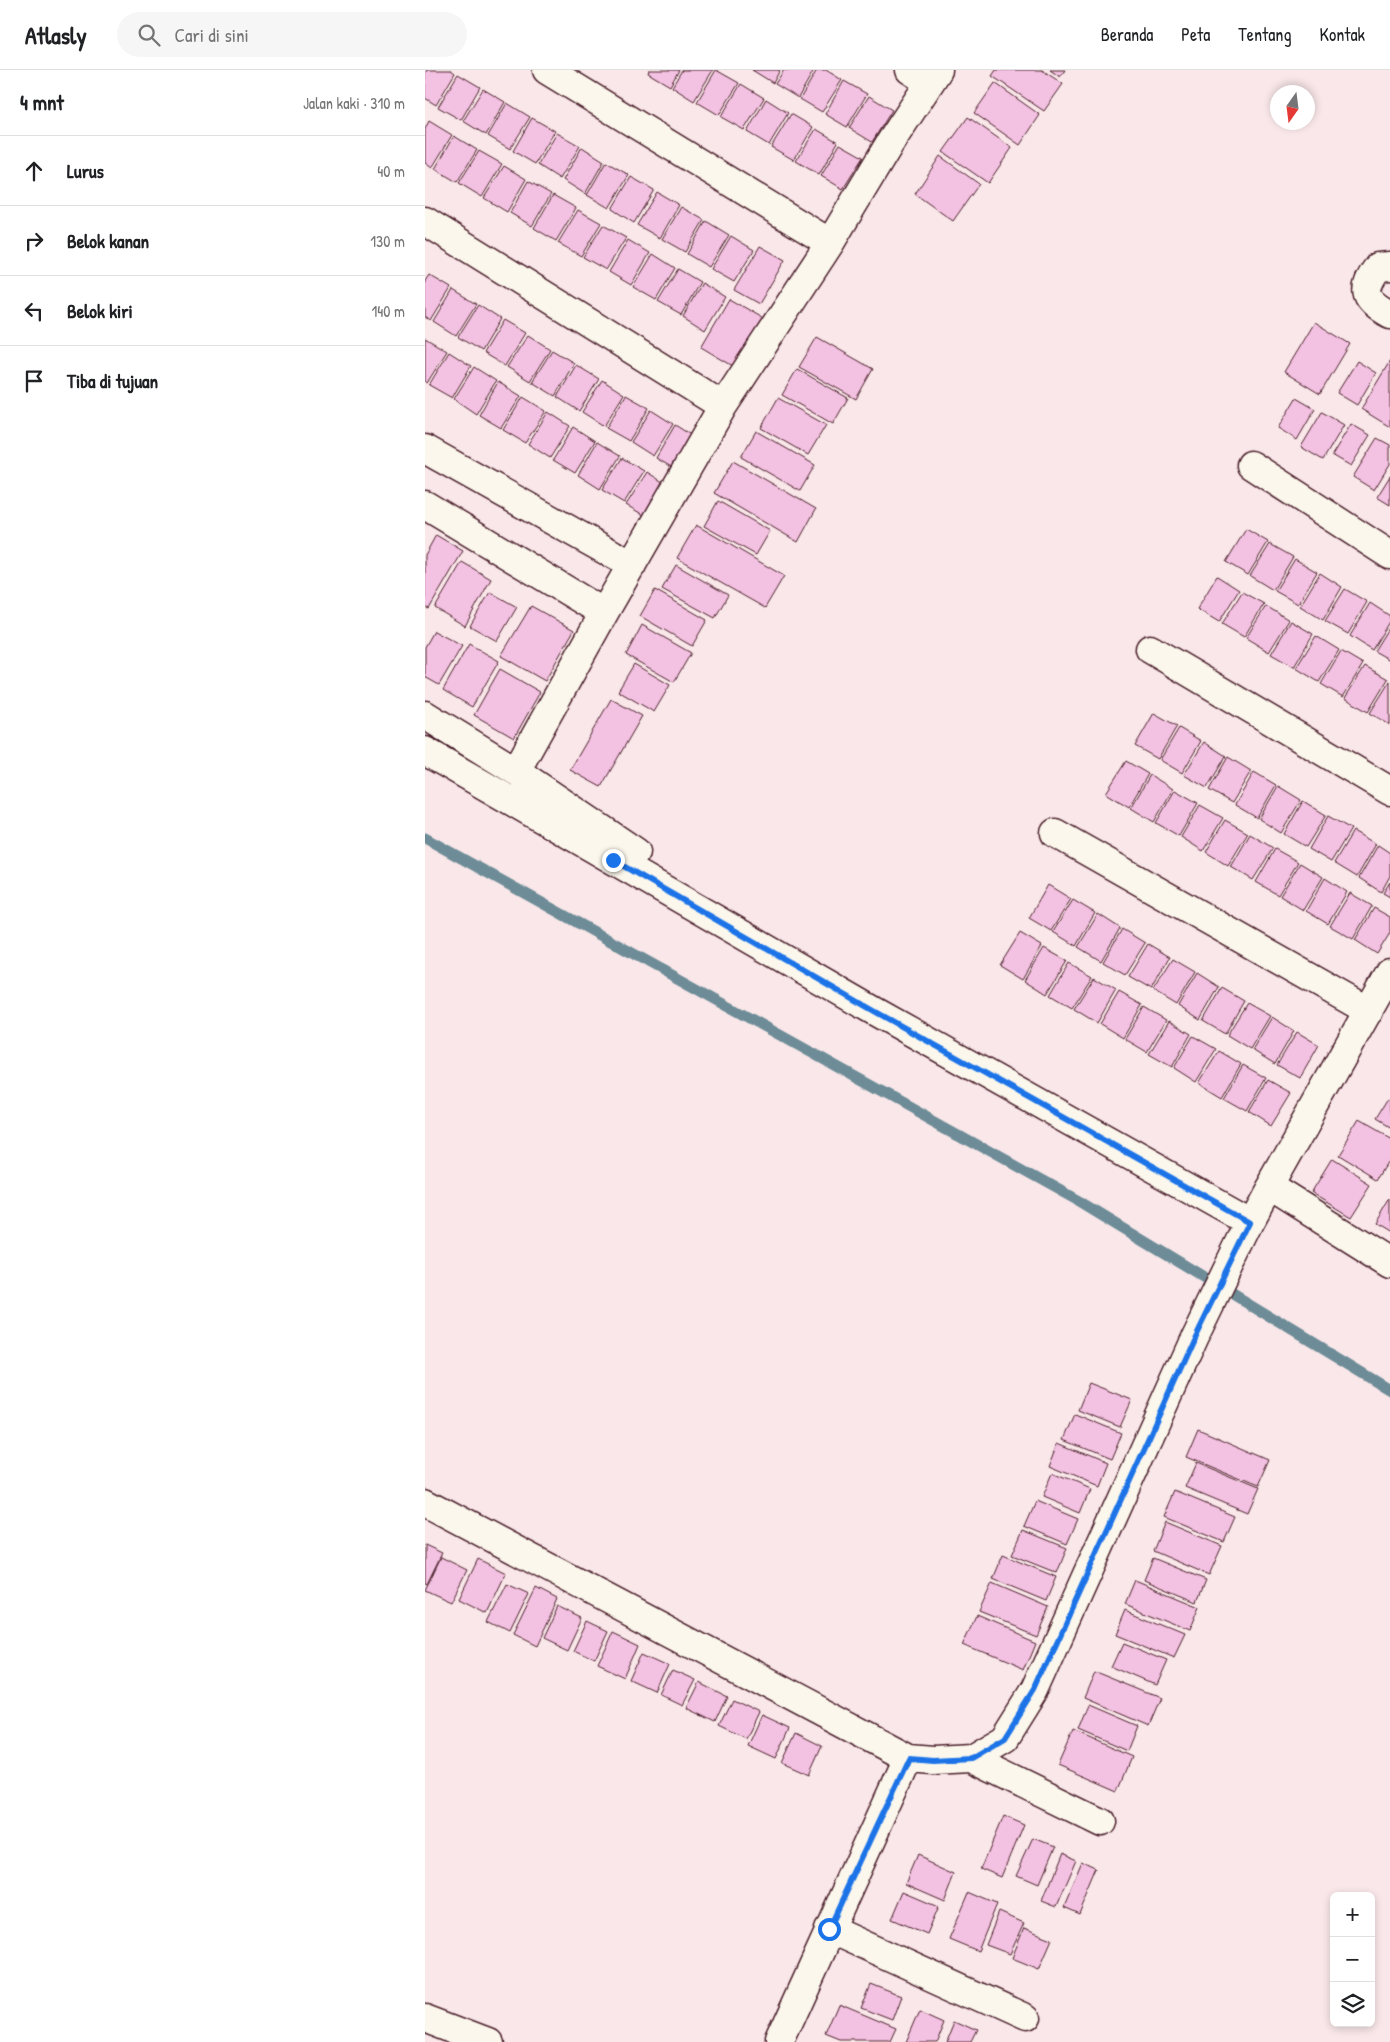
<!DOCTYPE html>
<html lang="id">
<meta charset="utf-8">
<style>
body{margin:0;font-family:"Patrick Hand",sans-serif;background:#f6f6f6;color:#202124}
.controls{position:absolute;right:15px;bottom:15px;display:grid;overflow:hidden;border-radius:8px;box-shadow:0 2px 8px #0003}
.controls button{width:45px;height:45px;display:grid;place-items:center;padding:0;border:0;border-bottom:1px solid #e0e0e0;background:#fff;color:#202124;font:25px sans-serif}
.compass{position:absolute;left:845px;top:15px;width:45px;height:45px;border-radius:50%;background:#fff;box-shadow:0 2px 8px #0003;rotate:194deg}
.stop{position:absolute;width:15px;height:15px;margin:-11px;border:4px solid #1a73e8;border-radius:50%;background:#fff}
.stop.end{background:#1a73e8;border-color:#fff;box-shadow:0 1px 5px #0008}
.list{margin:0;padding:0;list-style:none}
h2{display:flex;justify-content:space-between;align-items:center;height:65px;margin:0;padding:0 20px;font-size:21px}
h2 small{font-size:16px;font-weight:400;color:#757577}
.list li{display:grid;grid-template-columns:32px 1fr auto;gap:15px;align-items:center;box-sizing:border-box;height:70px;padding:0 20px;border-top:1px solid #e0e0e0}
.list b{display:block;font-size:19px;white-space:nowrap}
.list em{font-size:16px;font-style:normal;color:#757577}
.icon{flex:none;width:28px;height:28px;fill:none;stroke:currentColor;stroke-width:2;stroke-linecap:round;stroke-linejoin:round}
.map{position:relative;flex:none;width:965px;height:1972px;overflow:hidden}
header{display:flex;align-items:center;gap:30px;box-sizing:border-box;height:70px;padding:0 25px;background:#fff;border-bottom:1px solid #e0e0e0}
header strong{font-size:24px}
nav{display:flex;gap:28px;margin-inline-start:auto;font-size:18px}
.search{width:350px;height:45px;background:#f6f6f6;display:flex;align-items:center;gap:12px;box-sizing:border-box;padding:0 18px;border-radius:28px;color:#757577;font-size:19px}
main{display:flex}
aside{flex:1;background:#fff}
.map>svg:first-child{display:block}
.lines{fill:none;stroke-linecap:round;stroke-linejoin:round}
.stream{stroke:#6d8c97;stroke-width:11}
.building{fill:#f3c1e1;stroke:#4a1f2b}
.street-casing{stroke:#4a1f2b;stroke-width:31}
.street{stroke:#fbf7ec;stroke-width:28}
.route{stroke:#1a73e8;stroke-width:6}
</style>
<header>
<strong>Atlasly</strong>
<div class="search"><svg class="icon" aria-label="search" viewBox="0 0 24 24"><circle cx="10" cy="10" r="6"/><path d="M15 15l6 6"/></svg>Cari di sini</div>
<nav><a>Beranda</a><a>Peta</a><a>Tentang</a><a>Kontak</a></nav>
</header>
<main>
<aside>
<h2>4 mnt<small>Jalan kaki · 310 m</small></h2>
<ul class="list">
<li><svg class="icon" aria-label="ahead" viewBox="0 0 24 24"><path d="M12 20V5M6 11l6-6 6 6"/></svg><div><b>Lurus</b></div><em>40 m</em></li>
<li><svg class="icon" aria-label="right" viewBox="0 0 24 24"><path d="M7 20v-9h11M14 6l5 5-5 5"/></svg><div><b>Belok kanan</b></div><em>130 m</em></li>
<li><svg class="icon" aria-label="left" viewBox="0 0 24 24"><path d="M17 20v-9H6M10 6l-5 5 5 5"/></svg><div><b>Belok kiri</b></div><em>140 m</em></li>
<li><svg class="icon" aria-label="arrive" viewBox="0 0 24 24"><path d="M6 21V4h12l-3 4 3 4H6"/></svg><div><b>Tiba di tujuan</b></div></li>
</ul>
</aside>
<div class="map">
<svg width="965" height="1972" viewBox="0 0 965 1972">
<rect width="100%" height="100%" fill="#f9e7e9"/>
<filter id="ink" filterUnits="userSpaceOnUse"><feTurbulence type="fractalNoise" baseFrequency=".02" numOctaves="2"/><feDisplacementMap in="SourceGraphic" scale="10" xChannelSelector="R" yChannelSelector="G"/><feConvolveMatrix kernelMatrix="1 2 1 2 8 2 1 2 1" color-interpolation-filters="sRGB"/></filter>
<g filter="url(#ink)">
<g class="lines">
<path class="stream" d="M 0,768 L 652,1130 L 965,1320"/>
</g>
<path class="building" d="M 2,0 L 26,0 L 30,3 L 11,35 L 0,28 L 0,3 Z
M 224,0 L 254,0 L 245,16 L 223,3 Z
M 257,0 L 288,0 L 269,31 L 247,17 Z
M 291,0 L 314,13 L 294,45 L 272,32 Z
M 327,0 L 355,0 L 348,13 Z
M 359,0 L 389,0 L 373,28 L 350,14 Z
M 392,0 L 401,0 L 417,10 L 397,42 L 375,29 Z
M 571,0 L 617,0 L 638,14 L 619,41 L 567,6 Z
M 625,0 L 640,0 L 635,7 Z
M 33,4 L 55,17 L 36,50 L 13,37 Z
M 419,11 L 442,24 L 422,57 L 400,44 Z
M 570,13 L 615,45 L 595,75 L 549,43 Z
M 316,14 L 339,28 L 319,60 L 296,47 Z
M 58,19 L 80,32 L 61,65 L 38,51 Z
M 444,26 L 467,40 L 447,72 L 424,58 Z
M 341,29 L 363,43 L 344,75 L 322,62 Z
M 82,33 L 105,47 L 85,79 L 63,66 Z
M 366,44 L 388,57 L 369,90 L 346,77 Z
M 543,47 L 587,78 L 563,113 L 518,82 Z
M 107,48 L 130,61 L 110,94 L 88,81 Z
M 4,51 L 27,65 L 7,98 L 0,93 L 0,59 Z
M 391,59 L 413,72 L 394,105 L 371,91 Z
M 132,63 L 155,76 L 135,109 L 113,95 Z
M 29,66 L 52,80 L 32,112 L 10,99 Z
M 415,74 L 438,87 L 418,119 L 396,106 Z
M 157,77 L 179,91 L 160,124 L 138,110 Z
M 54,81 L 77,94 L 57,127 L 34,113 Z
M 515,86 L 554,114 L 528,151 L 490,124 Z
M 181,92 L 204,105 L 184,138 L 162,125 Z
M 79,96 L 101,109 L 82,142 L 59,128 Z
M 206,107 L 229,120 L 209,153 L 187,139 Z
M 103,111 L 126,124 L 107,156 L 85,143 Z
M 232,122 L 254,135 L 235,168 L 212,155 Z
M 128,125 L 151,138 L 131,171 L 109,158 Z
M 256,137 L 279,150 L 260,182 L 237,169 Z
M 153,140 L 176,153 L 156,186 L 133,173 Z
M 281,151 L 304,165 L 284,197 L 262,184 Z
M 178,155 L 201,168 L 181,200 L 158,187 Z
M 306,166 L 329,180 L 309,212 L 286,199 Z
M 203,170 L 225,183 L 206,215 L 184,202 Z
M 335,176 L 360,190 L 334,234 L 309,220 Z
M 228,184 L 250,198 L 231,230 L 208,217 Z
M 253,199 L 275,212 L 256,245 L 233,232 Z
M 4,205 L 26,218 L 6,251 L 0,247 L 0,211 Z
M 277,213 L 300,227 L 280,260 L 258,246 Z
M 28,220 L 51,234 L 31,266 L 9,252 Z
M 304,229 L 342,251 L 313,299 L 276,277 Z
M 53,235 L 75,249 L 56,281 L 33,267 Z
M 78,250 L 100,263 L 80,296 L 58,283 Z
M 889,252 L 925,274 L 895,324 L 859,302 Z
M 103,265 L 125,279 L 105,311 L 82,297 Z
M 392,267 L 448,299 L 431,329 L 374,297 Z
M 0,268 L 22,281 L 2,313 L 0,312 Z
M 127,280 L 149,293 L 130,326 L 107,312 Z
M 24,282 L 46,296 L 27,328 L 4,315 Z
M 932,291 L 951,303 L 932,335 L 912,323 Z
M 965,291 L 965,357 L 936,339 Z
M 151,295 L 174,309 L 154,341 L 132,327 Z
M 49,297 L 71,311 L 51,344 L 29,329 Z
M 372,299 L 423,328 L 408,354 L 357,325 Z
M 177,310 L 199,324 L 179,356 L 157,342 Z
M 73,312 L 96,326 L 76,358 L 54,345 Z
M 201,325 L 224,338 L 204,371 L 181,358 Z
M 98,327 L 121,341 L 100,373 L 78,360 Z
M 353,328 L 401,355 L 383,385 L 336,358 Z
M 871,328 L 890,339 L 872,370 L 853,358 Z
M 226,340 L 248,354 L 228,386 L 206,372 Z
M 123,342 L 145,356 L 125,388 L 103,374 Z
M 897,342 L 919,355 L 898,390 L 876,377 Z
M 926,354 L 945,365 L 926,396 L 907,385 Z
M 250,355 L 272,369 L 253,401 L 231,388 Z
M 148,357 L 170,371 L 150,403 L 128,390 Z
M 331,361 L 390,395 L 375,421 L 316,387 Z
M 952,368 L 965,375 L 965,394 L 949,420 L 928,407 Z
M 172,372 L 195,386 L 175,419 L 153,405 Z
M 197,388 L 219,401 L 199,433 L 177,420 Z
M 308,391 L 391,439 L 373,472 L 289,423 Z
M 222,402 L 244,416 L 224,448 L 201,435 Z
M 965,406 L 965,435 L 952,427 Z
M 293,431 L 345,461 L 331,485 L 279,456 Z
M 271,455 L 359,506 L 340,538 L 252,488 Z
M 821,459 L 843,472 L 823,505 L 801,492 Z
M 11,465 L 38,481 L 4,539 L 0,537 L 0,485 Z
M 845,474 L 868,487 L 848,520 L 825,506 Z
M 870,489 L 892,502 L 873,534 L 850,521 Z
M 37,492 L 66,509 L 40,556 L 10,538 Z
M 251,495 L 303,525 L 290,548 L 237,519 Z
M 895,503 L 917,517 L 898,550 L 875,536 Z
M 792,506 L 814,520 L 794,552 L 772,539 Z
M 920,519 L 942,532 L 923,564 L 900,551 Z
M 230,520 L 282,550 L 267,576 L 215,546 Z
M 65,522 L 92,537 L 72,571 L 45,556 Z
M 817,522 L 839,534 L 819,567 L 797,554 Z
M 945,533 L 965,546 L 965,550 L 947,580 L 925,566 Z
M 106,536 L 149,560 L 120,611 L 76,586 Z
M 841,536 L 864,550 L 844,582 L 821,568 Z
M 866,551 L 888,564 L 869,597 L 846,584 Z
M 217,555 L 266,583 L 249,612 L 201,585 Z
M 965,555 L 965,590 L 949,581 Z
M 9,561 L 37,576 L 14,615 L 0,607 L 0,577 Z
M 891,566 L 914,580 L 894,612 L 871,598 Z
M 44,574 L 74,591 L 47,637 L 18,620 Z
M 916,581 L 938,594 L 918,627 L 896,614 Z
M 209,594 L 245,615 L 229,642 L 193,621 Z
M 940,596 L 963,609 L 943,642 L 920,628 Z
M 75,599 L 115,622 L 89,668 L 49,645 Z
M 965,611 L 965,655 L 945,643 Z
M 186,629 L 217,646 L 176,717 L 145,700 Z
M 729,643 L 752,656 L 733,689 L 710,676 Z
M 754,658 L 776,671 L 757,703 L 735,690 Z
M 779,672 L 801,686 L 782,718 L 759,705 Z
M 803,687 L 826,701 L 807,733 L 784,720 Z
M 701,691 L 723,704 L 704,737 L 681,723 Z
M 829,702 L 851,715 L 832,748 L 810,735 Z
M 725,705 L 748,719 L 729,752 L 706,738 Z
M 853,716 L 876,730 L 856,763 L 834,749 Z
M 750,720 L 773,733 L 754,766 L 731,753 Z
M 878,731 L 901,745 L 881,777 L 859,764 Z
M 775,735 L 798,748 L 778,781 L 756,767 Z
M 903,746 L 926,759 L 906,792 L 884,779 Z
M 800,750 L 823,763 L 803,796 L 781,782 Z
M 928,761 L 951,774 L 932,807 L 909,793 Z
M 825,764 L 848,778 L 828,810 L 806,797 Z
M 953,775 L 965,783 L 965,806 L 956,822 L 934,808 Z
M 850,779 L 873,792 L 853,825 L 831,812 Z
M 875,793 L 898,807 L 878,840 L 855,826 Z
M 900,808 L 922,822 L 903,854 L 881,841 Z
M 965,812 L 965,827 L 958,823 Z
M 623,815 L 646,829 L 626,861 L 604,848 Z
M 925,823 L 947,836 L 928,869 L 905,856 Z
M 648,830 L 670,843 L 651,876 L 628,862 Z
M 949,838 L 965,847 L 965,863 L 952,884 L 930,870 Z
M 673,844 L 695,858 L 676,891 L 653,877 Z
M 697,859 L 720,873 L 700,905 L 678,892 Z
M 595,863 L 617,876 L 598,909 L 575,895 Z
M 723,874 L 745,887 L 726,920 L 703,907 Z
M 619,878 L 642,891 L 622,924 L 600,910 Z
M 748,889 L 770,902 L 751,935 L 728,921 Z
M 644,893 L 667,906 L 647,938 L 625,925 Z
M 772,903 L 794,917 L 775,950 L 753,936 Z
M 669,907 L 691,920 L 672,953 L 649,939 Z
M 797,918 L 819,931 L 800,964 L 778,951 Z
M 694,922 L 717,935 L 698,968 L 675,954 Z
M 822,933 L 845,946 L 825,979 L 802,965 Z
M 719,937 L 741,950 L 722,982 L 700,969 Z
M 847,947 L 869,961 L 850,994 L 827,980 Z
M 744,951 L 766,964 L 747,997 L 724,984 Z
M 872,962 L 894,975 L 875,1008 L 852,995 Z
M 768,966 L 791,979 L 771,1012 L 749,998 Z
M 794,981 L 816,994 L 797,1027 L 774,1013 Z
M 818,995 L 841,1008 L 822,1041 L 799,1028 Z
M 843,1010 L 866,1023 L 846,1056 L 824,1042 Z
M 963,1028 L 965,1029 L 965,1058 L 950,1049 Z
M 934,1051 L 965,1069 L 965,1089 L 953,1109 L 913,1085 Z
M 907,1089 L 947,1114 L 926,1147 L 886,1123 Z
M 965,1129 L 965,1163 L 950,1154 Z
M 664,1313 L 707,1330 L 695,1357 L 653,1340 Z
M 650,1344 L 696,1363 L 685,1389 L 639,1370 Z
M 773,1359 L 845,1390 L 833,1417 L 761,1387 Z
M 634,1373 L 681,1393 L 672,1416 L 625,1396 Z
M 771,1393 L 833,1419 L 822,1444 L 760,1418 Z
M 627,1403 L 665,1419 L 655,1443 L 617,1427 Z
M 750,1422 L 810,1447 L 799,1472 L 739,1447 Z
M 610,1431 L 653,1449 L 642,1474 L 599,1456 Z
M 740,1452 L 797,1476 L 784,1505 L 728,1481 Z
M 598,1460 L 642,1478 L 632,1503 L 587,1485 Z
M 0,1475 L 17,1483 L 2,1514 L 0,1513 Z
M 578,1485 L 631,1507 L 621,1531 L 568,1509 Z
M 16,1487 L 42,1500 L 26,1532 L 0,1520 Z
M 728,1488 L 781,1510 L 772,1532 L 719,1510 Z
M 53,1489 L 81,1503 L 62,1543 L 34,1529 Z
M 710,1510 L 775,1537 L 765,1561 L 700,1534 Z
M 567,1513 L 623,1537 L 611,1565 L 554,1542 Z
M 82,1514 L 104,1524 L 85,1563 L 63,1552 Z
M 111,1518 L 132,1529 L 110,1576 L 88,1565 Z
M 132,1536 L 157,1548 L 142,1580 L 117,1568 Z
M 700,1540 L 760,1565 L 749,1588 L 690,1564 Z
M 552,1546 L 610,1571 L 598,1600 L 539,1575 Z
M 162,1551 L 183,1561 L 169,1591 L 148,1581 Z
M 188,1561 L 215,1574 L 200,1609 L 172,1596 Z
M 697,1572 L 741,1590 L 730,1615 L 686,1596 Z
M 219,1582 L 245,1594 L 232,1623 L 206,1611 Z
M 248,1600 L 270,1610 L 257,1635 L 236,1625 Z
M 669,1601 L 735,1628 L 723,1656 L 658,1628 Z
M 274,1612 L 302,1626 L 290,1652 L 261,1638 Z
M 307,1629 L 334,1642 L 321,1669 L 294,1656 Z
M 663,1635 L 712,1656 L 702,1681 L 653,1660 Z
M 337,1645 L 365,1658 L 351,1689 L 323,1676 Z
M 648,1661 L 707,1687 L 693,1721 L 633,1695 Z
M 371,1663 L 397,1676 L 384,1705 L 357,1693 Z
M 578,1746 L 599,1755 L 577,1808 L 556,1799 Z
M 608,1769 L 628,1777 L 612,1815 L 591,1806 Z
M 635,1784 L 651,1791 L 631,1837 L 616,1831 Z
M 493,1785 L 531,1802 L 520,1830 L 481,1813 Z
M 658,1793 L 674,1800 L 655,1845 L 639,1838 Z
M 479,1821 L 514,1836 L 502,1864 L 467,1849 Z
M 544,1822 L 572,1834 L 553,1881 L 524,1869 Z
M 574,1842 L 599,1853 L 585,1884 L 561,1875 Z
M 599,1858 L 627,1869 L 614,1899 L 587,1888 Z
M 446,1914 L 476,1926 L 467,1950 L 436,1938 Z
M 414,1935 L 471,1959 L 465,1972 L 416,1972 L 401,1966 Z
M 495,1939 L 519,1950 L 510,1972 L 481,1972 Z
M 529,1950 L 551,1960 L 545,1972 L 520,1972 Z"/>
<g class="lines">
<g class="street-casing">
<path id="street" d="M 122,0 L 405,173
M 485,0 L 504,12
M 0,151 L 298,336
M 965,196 L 953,197 C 935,222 940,230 965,244
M 0,379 L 207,495
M 826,395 L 965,485
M 0,435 L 179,543
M 725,579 L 965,721
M 0,645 L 91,701 L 211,782
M 0,681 L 451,942 L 825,1152
M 91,701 L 179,543 L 298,336 L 405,173 L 465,73 L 513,0
M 630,763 L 944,941
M 844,1117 L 965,902
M 0,1432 L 483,1688
M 546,1688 L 675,1751
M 404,1859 L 600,1948
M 0,1948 L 63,1972
M 354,1972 L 483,1688 L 508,1690 L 546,1688 L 580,1668 L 610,1620 L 769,1267 L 825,1152 L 844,1117 L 965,1193"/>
</g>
<use href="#street" class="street"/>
</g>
</g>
<g class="lines" filter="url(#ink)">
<path class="route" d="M 188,790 L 451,942 L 825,1152 L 769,1267 L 610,1620 L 580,1668 L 546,1688 L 508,1690 L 484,1688 L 404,1859"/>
</g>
</svg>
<div class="controls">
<button>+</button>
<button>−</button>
<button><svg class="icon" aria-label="layers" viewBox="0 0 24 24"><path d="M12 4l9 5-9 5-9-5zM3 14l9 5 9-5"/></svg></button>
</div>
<svg class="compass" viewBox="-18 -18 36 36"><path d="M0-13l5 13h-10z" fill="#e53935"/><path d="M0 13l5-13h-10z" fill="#757577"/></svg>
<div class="stop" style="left:404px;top:1859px"></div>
<div class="stop end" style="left:188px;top:790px"></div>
</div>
</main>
